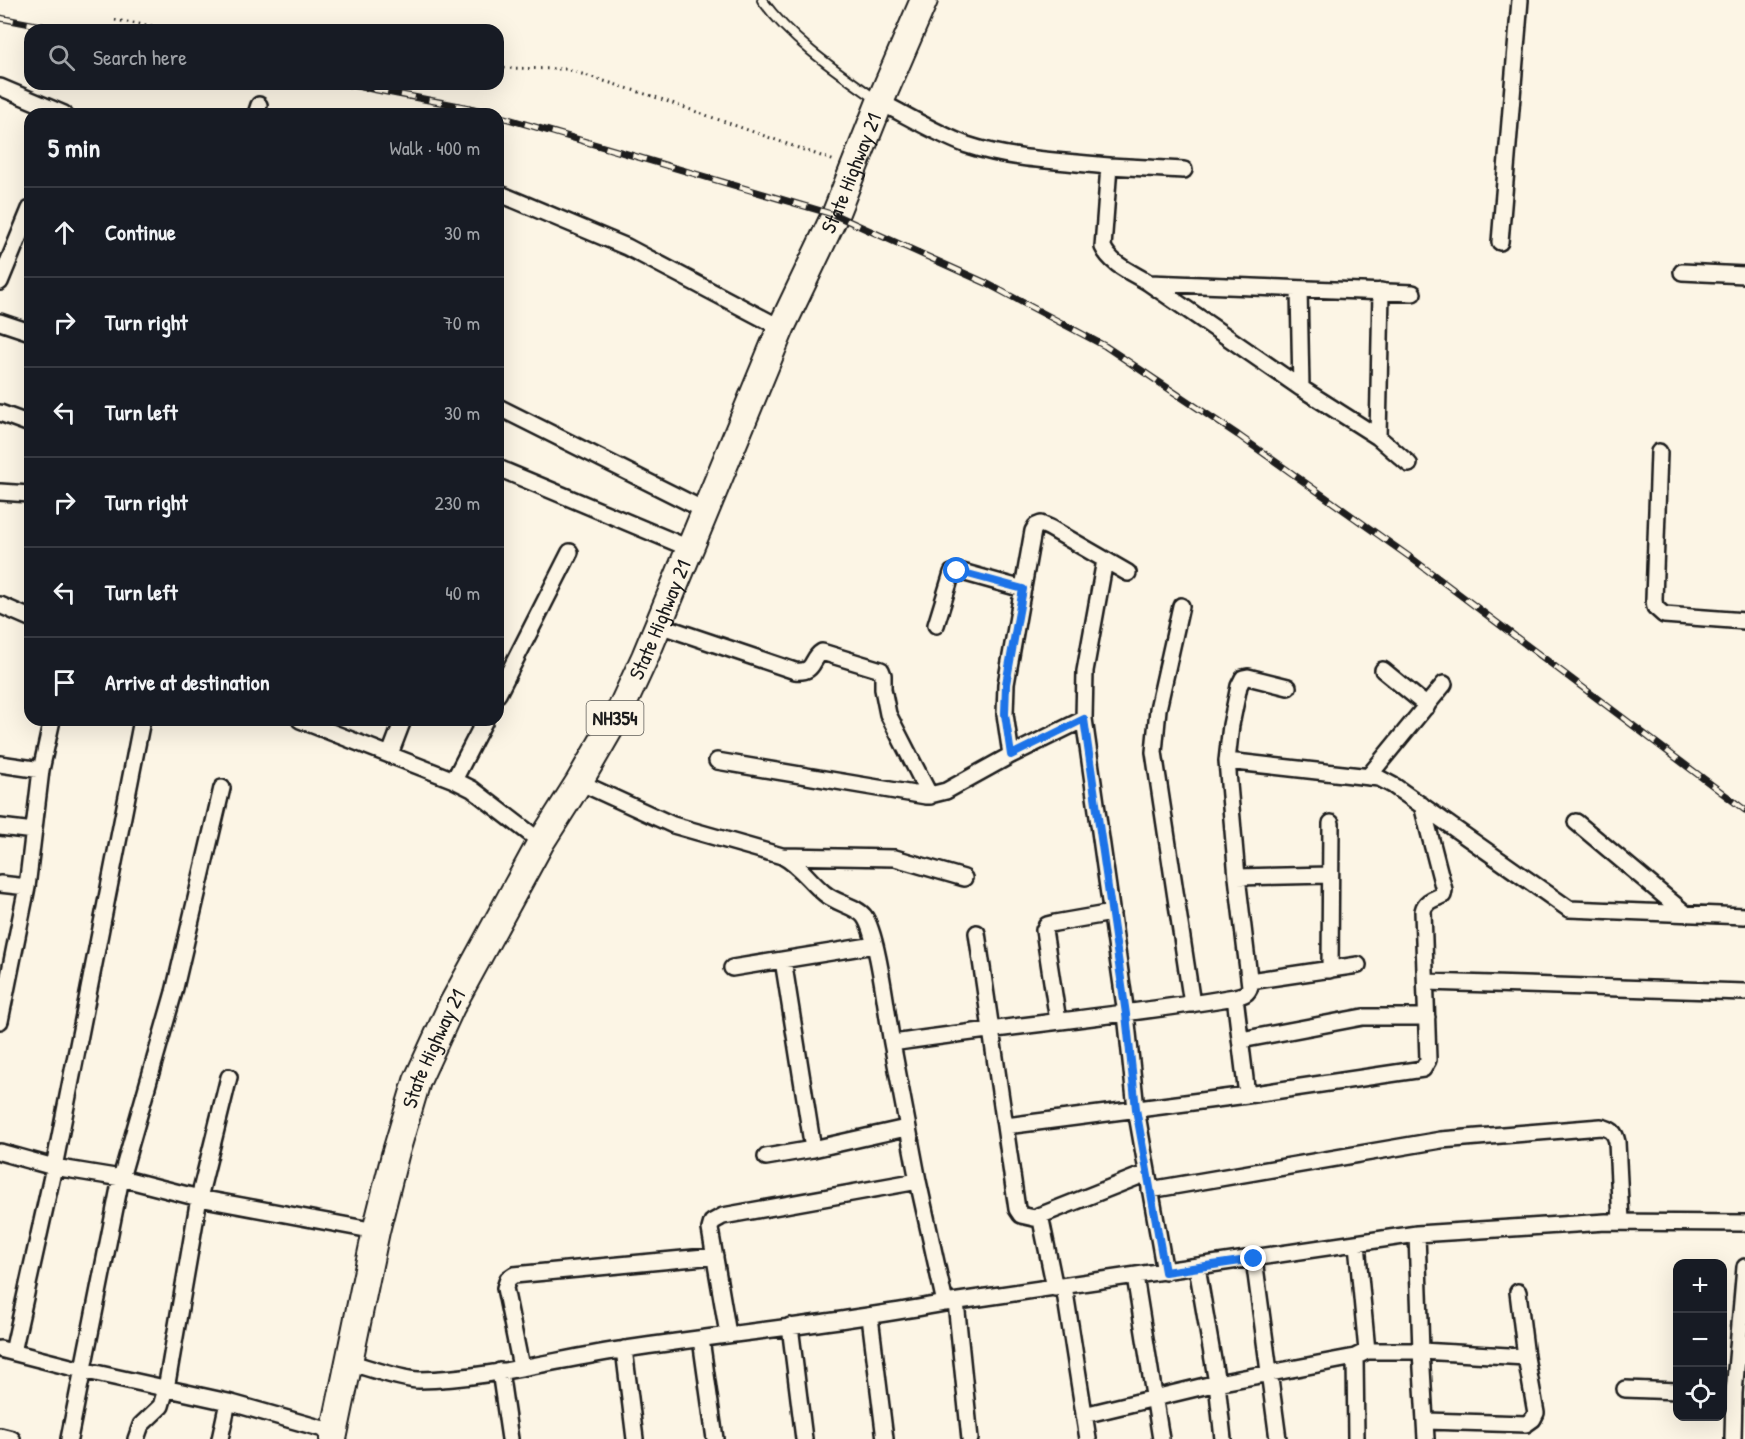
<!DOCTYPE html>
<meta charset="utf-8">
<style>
body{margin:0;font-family:"Patrick Hand",sans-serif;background:#242831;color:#f1f3f6}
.controls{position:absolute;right:18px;bottom:18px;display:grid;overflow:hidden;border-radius:12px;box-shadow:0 6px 24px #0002}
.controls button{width:54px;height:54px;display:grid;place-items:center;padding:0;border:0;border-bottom:2px solid #363941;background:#171b24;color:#f1f3f6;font:30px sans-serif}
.stop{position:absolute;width:18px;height:18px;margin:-14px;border:4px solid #1a73e8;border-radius:50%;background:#fff}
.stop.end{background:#1a73e8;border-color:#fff;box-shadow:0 2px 6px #0008}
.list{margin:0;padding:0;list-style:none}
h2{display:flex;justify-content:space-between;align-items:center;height:78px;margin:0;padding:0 24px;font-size:26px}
h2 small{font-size:20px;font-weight:400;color:#9ea1a6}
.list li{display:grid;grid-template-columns:39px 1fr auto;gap:18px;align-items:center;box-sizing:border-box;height:90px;padding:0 24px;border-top:2px solid #363941}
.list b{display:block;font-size:22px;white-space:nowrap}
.list em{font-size:20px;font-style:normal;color:#9ea1a6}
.icon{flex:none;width:33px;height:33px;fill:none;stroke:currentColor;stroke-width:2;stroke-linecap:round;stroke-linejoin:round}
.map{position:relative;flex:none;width:1745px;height:1439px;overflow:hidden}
.search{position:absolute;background:#171b24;box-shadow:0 6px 24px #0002;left:24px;top:24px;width:480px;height:66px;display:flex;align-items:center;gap:15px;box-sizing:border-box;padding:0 21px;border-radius:18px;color:#9ea1a6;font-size:22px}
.panel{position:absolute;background:#171b24;box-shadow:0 6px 24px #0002;left:24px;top:108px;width:480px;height:618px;border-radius:18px}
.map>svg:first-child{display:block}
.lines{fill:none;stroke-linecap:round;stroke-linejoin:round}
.service-casing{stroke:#1c1c1c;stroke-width:12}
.minor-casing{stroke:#1c1c1c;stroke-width:20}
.trunk-casing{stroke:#1c1c1c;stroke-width:30}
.path{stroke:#1c1c1c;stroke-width:3;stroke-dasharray:1.5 4.5;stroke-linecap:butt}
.service{stroke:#fcf5e5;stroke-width:8}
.minor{stroke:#fcf5e5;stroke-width:15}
.trunk{stroke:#fcf5e5;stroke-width:26}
.rail-casing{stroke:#1c1c1c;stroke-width:7}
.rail{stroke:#fcf5e5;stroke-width:4.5;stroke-dasharray:14;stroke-linecap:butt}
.route{stroke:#1a73e8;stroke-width:8}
.labels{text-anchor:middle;stroke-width:4.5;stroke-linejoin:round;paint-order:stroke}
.shield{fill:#fcf5e5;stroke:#5f5d58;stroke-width:1.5}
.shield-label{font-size:20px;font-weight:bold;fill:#1c1c1c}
.street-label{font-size:21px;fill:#1c1c1c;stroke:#fcf5e5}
</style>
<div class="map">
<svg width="1745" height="1439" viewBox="0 0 1745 1439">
<rect width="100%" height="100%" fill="#fcf5e5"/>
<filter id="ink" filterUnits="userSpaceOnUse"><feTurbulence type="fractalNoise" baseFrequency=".0167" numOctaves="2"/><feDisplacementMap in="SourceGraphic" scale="12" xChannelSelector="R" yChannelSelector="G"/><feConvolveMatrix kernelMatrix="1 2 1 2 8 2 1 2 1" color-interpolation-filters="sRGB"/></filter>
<g filter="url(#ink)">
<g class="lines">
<g class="service-casing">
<path id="service" d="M 762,0 C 793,42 835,70 876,99"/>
</g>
<g class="minor-casing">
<path id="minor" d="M 0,87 L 64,114
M 880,102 C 908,116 937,134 967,145 C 1012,160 1062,161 1109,166 L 1103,247 C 1111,265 1133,273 1149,283 L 1413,293
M 256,114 L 259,105
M 1109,166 L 1184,170
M 498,193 L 627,247 L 781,328
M 1500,242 L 1520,0
M 1682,272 L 1745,275
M 0,282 L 30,209
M 1149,283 L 1301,388 L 1378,437 L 1409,464
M 1299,289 L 1301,388
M 0,322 L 30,332
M 498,407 L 706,511
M 0,413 L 30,424
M 1378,437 L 1381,291
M 1659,452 L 1654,600 L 1655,607 L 1664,615 L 1745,621
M 498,468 L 691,549
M 0,492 L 30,494
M 1105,560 L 1085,671 L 1084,719 L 1126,1014 L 1136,1109 L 1165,1272
M 0,605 L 30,618
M 1181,606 L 1158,709 L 1154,752 L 1192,1004
M 659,625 L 795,671 C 816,673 810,659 822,652 L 881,670 L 883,675 L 883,689 L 888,714 L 930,796
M 936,625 L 952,573 L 962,572 L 1023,589
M 1383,670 L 1427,706
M 498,694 L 570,552
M 300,720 L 454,780 L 472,789 L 541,842
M 390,754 L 403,720
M 1011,755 L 1005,714 L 1006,684 L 1033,531 L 1036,526 L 1041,524 L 1050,528 L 1128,573
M 717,761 L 926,796 L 946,791 L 1011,755 L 1084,719
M 1227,761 L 1379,778 L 1394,786 L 1569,909 L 1745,916
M 0,764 L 41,770
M 1368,777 L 1444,684
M 454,780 L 485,720
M 579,782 L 673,825 L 782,856 C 800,865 809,881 824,893 C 835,903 856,906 864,916 C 878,934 887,1017 892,1043
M 1576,822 L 1686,914
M 0,827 L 34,831
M 782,856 L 895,858 L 964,878
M 1237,877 L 1330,875
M 0,884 L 27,887
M 977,933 L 1017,1209 L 1021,1215 L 1034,1218 L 1147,1173
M 783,960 L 813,1149
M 732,968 L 875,945
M 1330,970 L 1331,823
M 1250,981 L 1358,965
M 1426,982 L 1745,992
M 1235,997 L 1247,1095
M 0,1021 L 27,887 L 41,770 L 52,720
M 1058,1021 L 1044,930 L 1047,925 L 1055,923 L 1112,913
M 1241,1040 L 1363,1017 L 1427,1017
M 1006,1126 L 1247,1095 L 1423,1069 L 1428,1060 L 1423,911 C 1425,901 1434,899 1443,895 L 1444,890 L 1422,805
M 0,1152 L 54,1167 L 121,1178 L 199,1198 L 376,1231
M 766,1157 L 813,1149 L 906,1128
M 918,1181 L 892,1043 C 1006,1026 1121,1016 1235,997 C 1243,995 1248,994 1250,986 L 1237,877 L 1227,761 L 1231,725 L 1239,686 L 1243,678 L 1248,677 L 1288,687
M 1150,1190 L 1441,1140 L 1601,1127 C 1611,1129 1615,1132 1617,1142 L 1621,1221
M 1040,1215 L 1055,1288
M 1417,1234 L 1421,1351 L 1526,1357 L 1536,1413 L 1533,1419 L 1526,1424 L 1426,1421
M 1254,1259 L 1278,1439
M 1197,1267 L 1217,1383 L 1223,1439
M 1135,1276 L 1161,1439
M 1064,1286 L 1088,1439
M 1518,1292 L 1526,1357
M 956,1302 L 970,1439
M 870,1317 L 885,1439
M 790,1326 L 804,1439
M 728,1334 L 710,1229 L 712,1222 L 723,1216 L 918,1181 L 945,1303
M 701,1339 L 715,1439
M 0,1349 L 82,1370 L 228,1402 L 334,1432
M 624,1349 L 635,1439
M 1367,1351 L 1421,1351 L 1426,1439
M 13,1352 L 54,1167 L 142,720
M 348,1362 C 366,1367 402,1380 419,1380 C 487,1379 558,1359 626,1349 C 732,1333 840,1323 945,1303 L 1417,1234 L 1606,1222 L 1745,1223
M 521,1367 L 505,1288 L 508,1279 L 514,1275 L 715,1256
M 500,1371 L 510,1439
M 1625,1389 L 1678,1391
M 1084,1415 L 1217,1383 L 1355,1357
M 0,1436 L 12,1439
M 69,1439 L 121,1178 L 174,992 L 222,788
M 136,1439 L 141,1425 L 161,1406 L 166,1389 L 199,1198 L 229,1077
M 220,1439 L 228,1402
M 1356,1439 L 1355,1357 L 1367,1351 L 1357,1244
M 1733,1439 L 1734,1393 L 1745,1267"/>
</g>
<g class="trunk-casing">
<g id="trunk">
<path id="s1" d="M 333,1439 L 376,1231 L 395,1155 L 417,1081 L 451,1007 L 541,842 L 579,782 L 620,711 L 645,657 L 781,328 L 835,215 L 880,102 L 924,0"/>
</g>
</g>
<path class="path" d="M 115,20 L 176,30
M 498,68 L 566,69 L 655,97 L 835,161"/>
<use href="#service" class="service"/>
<use href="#minor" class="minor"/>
<use href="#trunk" class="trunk"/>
<g class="rail-casing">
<path id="rail" d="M 0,18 L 62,30
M 346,84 L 470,108 L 492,114
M 498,116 L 835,215 L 986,283 L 1105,346 L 1238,435 L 1414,560 L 1745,810"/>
</g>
<use href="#rail" class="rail"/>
</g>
</g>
<g class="lines" filter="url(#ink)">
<path class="route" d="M 957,571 L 1023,589 L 1006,684 L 1005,714 L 1011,755 L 1084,719 L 1126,1014 L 1136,1109 L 1165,1272 L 1254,1259"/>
</g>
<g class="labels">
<rect class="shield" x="586.5" y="701" width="57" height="34" rx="4.5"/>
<g class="shield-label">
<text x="615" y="725">NH354</text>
</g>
<g class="street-label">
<text dy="7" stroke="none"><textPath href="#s1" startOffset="1376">State Highway 21</textPath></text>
<text dy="7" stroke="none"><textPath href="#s1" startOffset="890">State Highway 21</textPath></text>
<text dy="7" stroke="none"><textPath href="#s1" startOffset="404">State Highway 21</textPath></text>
</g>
</g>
</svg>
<div class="controls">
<button>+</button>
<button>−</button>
<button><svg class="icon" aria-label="locate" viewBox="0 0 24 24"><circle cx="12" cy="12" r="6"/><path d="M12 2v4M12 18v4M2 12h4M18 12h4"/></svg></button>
</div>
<div class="stop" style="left:957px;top:571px"></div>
<div class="stop end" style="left:1254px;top:1259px"></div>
<div class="search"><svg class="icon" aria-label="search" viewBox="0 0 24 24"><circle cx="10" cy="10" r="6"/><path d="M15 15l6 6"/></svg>Search here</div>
<section class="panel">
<h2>5 min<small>Walk · 400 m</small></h2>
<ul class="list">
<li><svg class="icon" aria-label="ahead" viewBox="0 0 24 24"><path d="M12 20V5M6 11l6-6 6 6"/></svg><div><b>Continue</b></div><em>30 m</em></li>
<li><svg class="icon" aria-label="right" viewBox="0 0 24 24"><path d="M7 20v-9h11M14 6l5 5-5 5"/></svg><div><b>Turn right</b></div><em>70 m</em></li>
<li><svg class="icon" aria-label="left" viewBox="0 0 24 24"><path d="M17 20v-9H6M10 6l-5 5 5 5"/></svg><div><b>Turn left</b></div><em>30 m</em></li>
<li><svg class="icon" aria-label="right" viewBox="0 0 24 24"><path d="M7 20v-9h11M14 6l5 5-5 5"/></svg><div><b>Turn right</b></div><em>230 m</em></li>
<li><svg class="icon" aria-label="left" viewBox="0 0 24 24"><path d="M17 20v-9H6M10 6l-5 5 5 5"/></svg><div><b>Turn left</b></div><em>40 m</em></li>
<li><svg class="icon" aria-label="arrive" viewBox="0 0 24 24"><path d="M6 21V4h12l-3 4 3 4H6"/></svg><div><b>Arrive at destination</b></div></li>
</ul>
</section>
</div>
